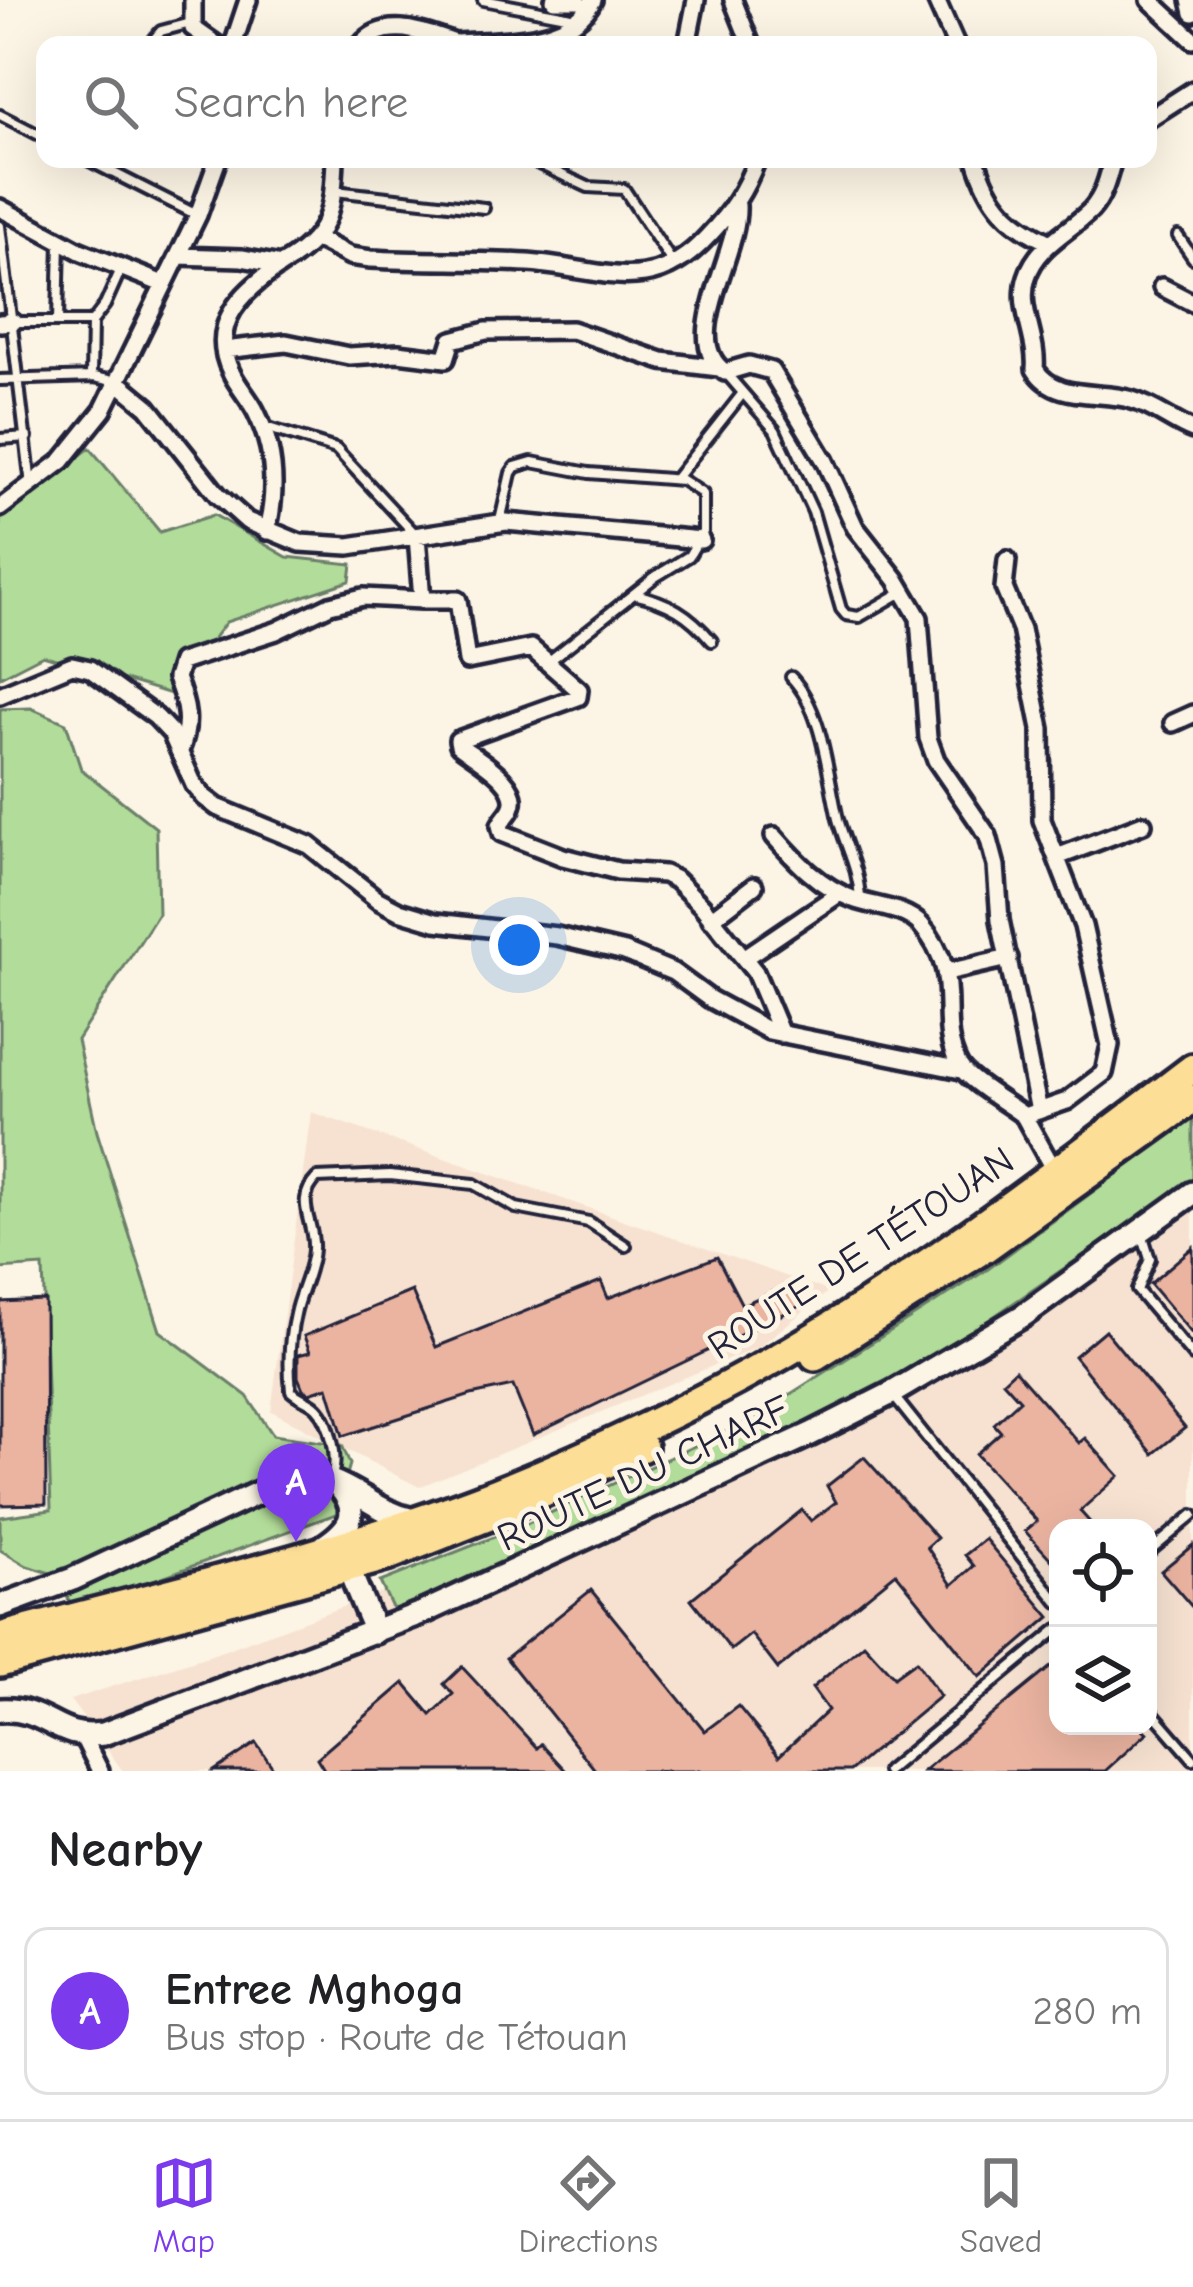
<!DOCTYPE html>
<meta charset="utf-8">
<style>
body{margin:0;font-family:"Comic Neue",sans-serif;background:#f2f2f2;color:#202124}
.controls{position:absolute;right:36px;bottom:36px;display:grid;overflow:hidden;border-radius:24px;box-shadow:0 12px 48px #0002}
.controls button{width:108px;height:108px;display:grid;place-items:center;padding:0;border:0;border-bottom:3px solid #e0e0e0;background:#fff;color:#202124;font:60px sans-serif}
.you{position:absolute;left:519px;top:945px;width:42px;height:42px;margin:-30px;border:9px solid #fff;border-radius:50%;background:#1a73e8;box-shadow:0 0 0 18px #1a73e833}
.badge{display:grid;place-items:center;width:78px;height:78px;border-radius:50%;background:#7c3aed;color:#fff;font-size:39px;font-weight:700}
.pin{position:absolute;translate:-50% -99px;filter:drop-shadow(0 3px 6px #0008)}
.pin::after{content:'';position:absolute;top:63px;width:42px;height:36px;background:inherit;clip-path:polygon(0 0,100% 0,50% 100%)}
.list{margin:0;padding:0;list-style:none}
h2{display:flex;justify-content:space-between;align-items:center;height:156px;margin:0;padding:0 48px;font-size:51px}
h2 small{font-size:39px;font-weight:400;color:#757577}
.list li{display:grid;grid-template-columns:78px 1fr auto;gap:36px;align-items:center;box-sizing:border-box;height:168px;margin:0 24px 24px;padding:0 24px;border:3px solid #e0e0e0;border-radius:24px}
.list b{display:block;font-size:45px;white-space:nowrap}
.list p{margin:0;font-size:39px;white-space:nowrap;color:#757577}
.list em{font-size:39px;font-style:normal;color:#757577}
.icon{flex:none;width:66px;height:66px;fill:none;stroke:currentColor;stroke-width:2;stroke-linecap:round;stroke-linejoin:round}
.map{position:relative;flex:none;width:1193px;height:1771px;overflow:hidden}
.search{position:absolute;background:#fff;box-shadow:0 12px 48px #0002;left:36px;right:36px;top:36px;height:132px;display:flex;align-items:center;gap:30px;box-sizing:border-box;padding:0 42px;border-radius:24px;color:#757577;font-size:45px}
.sheet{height:348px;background:#fff}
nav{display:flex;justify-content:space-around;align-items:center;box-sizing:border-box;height:168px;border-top:3px solid #e0e0e0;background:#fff;font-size:33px;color:#757577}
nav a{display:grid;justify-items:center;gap:6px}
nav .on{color:#7c3aed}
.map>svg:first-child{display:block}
.built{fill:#f7e2d1;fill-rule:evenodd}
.green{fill:#b2dc99;stroke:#6a7f6a;stroke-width:3}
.building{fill:#ebb4a1;stroke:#22223b;stroke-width:3}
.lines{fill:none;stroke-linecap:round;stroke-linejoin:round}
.lane-casing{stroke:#22223b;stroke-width:16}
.street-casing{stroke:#22223b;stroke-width:24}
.secondary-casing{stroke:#22223b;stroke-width:30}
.highway-casing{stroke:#22223b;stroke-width:36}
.lane{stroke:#fcf5e5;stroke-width:8}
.street{stroke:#fcf5e5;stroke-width:15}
.secondary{stroke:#fcf5e5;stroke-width:21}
.highway{stroke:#fdde96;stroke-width:27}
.labels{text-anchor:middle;stroke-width:10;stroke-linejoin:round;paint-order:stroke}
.street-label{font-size:39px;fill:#22223b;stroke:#fcf5e5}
</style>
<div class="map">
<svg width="1193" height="1771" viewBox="0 0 1193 1771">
<rect width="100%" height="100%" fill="#fcf5e5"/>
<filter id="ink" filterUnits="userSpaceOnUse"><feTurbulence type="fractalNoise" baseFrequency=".00833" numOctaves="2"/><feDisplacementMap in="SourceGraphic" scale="24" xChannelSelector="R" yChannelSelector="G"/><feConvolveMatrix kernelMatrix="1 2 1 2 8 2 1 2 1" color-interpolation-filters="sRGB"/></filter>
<g filter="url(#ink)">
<path class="built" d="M 311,1112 L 829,1291 L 759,1347 L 419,1487 L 271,1411 Z
M 1193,1199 L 1193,1771 L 123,1771 L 70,1700 L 214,1654 L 881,1409 L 1123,1261 ZM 1058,1528 L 1148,1528 L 1148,1726 L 1058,1726 Z"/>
<path class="green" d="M 90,448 L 160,532 L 214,515 L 287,557 L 352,564 L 350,581 L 226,622 L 171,694 L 43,655 L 0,677 L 0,515 Z
M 31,708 L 66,723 L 81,769 L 156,828 L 158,914 L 77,1040 L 97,1132 L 160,1331 L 247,1396 L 273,1435 L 342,1445 L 350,1464 L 336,1514 L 74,1609 L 54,1574 L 27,1566 L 0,1550 L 0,1517 L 51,1510 L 43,1266 L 0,1269 L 0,709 Z
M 1193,1118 L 1193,1180 L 948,1348 L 773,1439 L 540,1548 L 393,1610 L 380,1582 L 522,1526 L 748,1421 L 988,1269 Z"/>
<path class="building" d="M 1193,1247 L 1193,1335 L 1150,1284 Z
M 717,1257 L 742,1305 L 793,1283 L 802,1305 L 533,1435 L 513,1386 L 471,1395 L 343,1436 L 328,1387 L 309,1393 L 303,1389 L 298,1377 L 298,1355 L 310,1352 L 304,1336 L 412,1291 L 436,1347 L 601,1281 L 608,1298 Z
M 45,1300 L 46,1504 L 0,1505 L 0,1302 Z
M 1105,1330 L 1185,1428 L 1153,1454 L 1074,1356 Z
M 1015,1370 L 1079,1443 L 1085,1438 L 1119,1476 L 1080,1511 L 1095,1528 L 1058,1528 L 1058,1567 L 1025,1531 L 1037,1521 L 976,1454 L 1001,1432 L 994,1424 L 1020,1400 L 1003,1381 Z
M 864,1457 L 937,1538 L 927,1547 L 952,1585 L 974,1566 L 965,1555 L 985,1539 L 1050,1617 L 980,1677 L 896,1573 L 778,1669 L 751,1634 L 731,1650 L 691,1599 L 802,1510 L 811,1521 L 836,1502 L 827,1486 Z
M 1193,1545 L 1193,1608 L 1161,1571 Z
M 591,1590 L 705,1731 L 738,1706 L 779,1756 L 828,1710 L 812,1688 L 864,1644 L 894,1677 L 916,1661 L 940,1696 L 850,1771 L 596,1771 L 506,1658 Z
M 1058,1661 L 1058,1726 L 1140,1726 L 1147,1733 L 1105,1771 L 923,1771 Z
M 462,1667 L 537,1748 L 541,1744 L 566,1771 L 325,1771 L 317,1758 L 404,1683 L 431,1715 L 453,1694 L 444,1684 Z
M 256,1743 L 275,1771 L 214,1771 Z"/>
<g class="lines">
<g class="lane-casing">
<path id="lane" d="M 483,0 L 577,18
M 149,45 L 161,31 L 191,23
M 0,115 L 45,138
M 86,159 L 197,215
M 528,159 L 588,187 L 624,189 L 672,262
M 335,191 L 484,208
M 0,226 L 31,485
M 1178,236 L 1193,258
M 58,321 L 60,241
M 13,322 L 92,322 L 105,305 L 121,269
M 725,372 L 775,430 L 813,512 L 841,609 L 846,615 L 859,617 L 902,592
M 91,377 L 92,322
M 0,380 L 94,377 L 118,382
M 262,426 L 336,449 L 416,535
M 0,439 L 27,437
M 676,478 L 743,393
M 500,521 L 511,473 L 515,467 L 532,462 L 589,473 L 682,480 L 703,494 L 703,532 L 689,556 L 655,577 L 548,662
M 634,594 C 669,602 689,614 712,641
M 791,677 C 824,712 827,774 838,819 C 846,848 859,869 860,900
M 1142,1233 L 1150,1259 L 1137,1290 L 1193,1356
M 892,1394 L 1058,1602
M 331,1476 C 340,1461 330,1421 317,1408 C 311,1401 298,1398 291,1391 C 288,1364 289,1340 295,1314 C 299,1293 312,1271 313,1249 C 315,1221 293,1202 317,1178 L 390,1175 L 474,1184 L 516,1208 L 589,1222 L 626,1246
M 1148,1553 L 1193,1515
M 1148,1707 L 1193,1759
M 887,1771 L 1058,1629"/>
</g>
<g class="street-casing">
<path id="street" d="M 193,0 L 193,28 L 217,45
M 554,0 L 577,0
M 733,0 L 751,45
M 936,0 L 956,45
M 1150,0 L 1193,40
M 1190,0 L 1193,13
M 457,43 C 498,40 572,45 593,0
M 233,45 L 248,0
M 361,45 C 386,14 429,35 461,45
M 687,45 L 696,0
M 1148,119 L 1193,90
M 976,159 C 989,203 1009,224 1050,243
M 1113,159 C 1108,177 1104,196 1091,210 C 1069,232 1037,245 1027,277 C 1017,308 1038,337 1035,369 C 1055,402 1100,390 1132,400 C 1154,406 1172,422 1193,430
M 737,205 C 740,254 678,340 725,372 L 749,365 L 771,371 L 825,461 L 855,527 L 896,579 L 919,618 L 928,738 L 936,760 L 988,836 L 996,866 L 1000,920 L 1039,1111
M 0,208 L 80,251 L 163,284
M 317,239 L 350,256 L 371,259 C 423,262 476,260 528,263 C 601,268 650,300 708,236 C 731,212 745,191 757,159
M 178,256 L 242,258 L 281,265 C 244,290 207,323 231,372 C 238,387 249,398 256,412 C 275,450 277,491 267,531
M 281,265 C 329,238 333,212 335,159
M 1162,287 L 1193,303
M 0,323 L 13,322
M 224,350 L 286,343 L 349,356 L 398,353 L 446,359 L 452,340 L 486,331 L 572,330 L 662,361 L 719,368
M 119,383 L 148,407 L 218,495 L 247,521 L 300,543 L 349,546 L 506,522 L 701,540
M 0,508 L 62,461 L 103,410 L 198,215 L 218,159
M 1007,560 L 1004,588 L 1021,629 L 1041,729 L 1042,820 L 1083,926 L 1110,1045 L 1104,1073 L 1067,1101 L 1024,1116 L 1055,1172
M 422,600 L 458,600 L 467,661 L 531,648 L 579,690 L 578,697 L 458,740 L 459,745 C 475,758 524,784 511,809 C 508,815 503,819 500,825 L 502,833 L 563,857 L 618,871 L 664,874 L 676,880 L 702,906 L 755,972 L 781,1034
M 0,695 L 72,665 L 90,669 L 156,717 L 171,733 L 194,785 L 204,797 L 217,807 L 309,845 L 378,900 L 399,911 L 436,922 L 557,936 L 625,952 L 673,972 L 710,999 L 769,1031 L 961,1070
M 1173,723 L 1193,714
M 180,751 C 191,724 187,705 176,678 L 181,662 L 276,631 L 330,605 L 363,597 L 422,600 L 417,536
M 774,836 C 796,861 820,887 853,899 C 874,907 904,907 921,925 C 967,978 934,1019 959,1065 C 968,1081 1007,1103 1024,1116
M 1057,857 L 1143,824
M 711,919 L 754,886
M 744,958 L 840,893
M 947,972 L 1009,958
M 83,1737 L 100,1771"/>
</g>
<g class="secondary-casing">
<path id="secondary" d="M 324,1546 C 349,1529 362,1513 339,1487
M 349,1570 L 375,1632
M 0,1606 L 73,1579 L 294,1476 C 346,1473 365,1509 413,1520
M 0,1710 C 48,1707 55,1741 103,1734 L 424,1612 L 811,1434 L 892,1393 L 1024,1315 L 1193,1193"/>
</g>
<g class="highway-casing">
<path id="highway" d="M 815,1356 L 985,1248 L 1193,1099
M 0,1637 C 167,1592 336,1555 497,1492 C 609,1447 720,1394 823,1331 C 952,1252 1073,1159 1193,1068
M 0,1663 L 386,1557 L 505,1510 L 643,1447"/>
</g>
<use href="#lane" class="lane"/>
<use href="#street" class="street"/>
<use href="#secondary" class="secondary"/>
<use href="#highway" class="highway"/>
</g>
</g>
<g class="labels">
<g class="street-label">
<text transform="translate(860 1252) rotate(-33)" y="14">ROUTE DE TÉTOUAN</text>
<text transform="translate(643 1472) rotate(-25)" y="14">ROUTE DU CHARF</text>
</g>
</g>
</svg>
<div class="controls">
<button><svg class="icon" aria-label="locate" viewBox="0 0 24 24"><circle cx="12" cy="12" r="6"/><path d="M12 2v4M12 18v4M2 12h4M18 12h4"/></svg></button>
<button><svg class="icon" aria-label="layers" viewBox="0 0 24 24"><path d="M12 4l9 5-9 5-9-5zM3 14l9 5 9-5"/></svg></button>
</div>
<div class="you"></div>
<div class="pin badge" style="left:296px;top:1542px">A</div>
<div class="search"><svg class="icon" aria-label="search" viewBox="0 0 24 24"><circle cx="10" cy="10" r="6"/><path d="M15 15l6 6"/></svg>Search here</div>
</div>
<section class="sheet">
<h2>Nearby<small></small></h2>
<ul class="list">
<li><span class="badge">A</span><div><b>Entree Mghoga</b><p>Bus stop · Route de Tétouan</p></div><em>280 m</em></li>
</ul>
</section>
<nav>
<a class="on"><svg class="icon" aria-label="map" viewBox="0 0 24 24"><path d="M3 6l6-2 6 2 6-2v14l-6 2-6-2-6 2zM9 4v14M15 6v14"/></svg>Map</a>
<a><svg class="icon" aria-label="directions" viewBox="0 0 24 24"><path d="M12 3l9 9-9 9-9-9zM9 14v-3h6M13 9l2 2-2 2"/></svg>Directions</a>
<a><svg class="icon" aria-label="saved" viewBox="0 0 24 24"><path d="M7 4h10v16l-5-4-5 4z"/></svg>Saved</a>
</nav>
